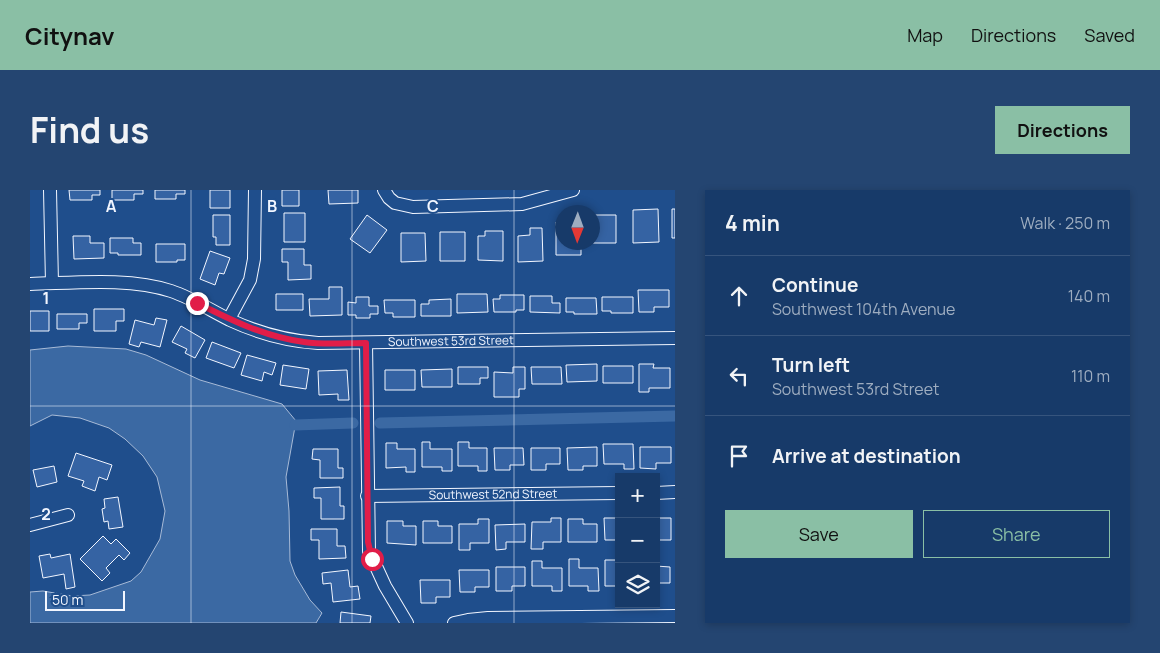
<!DOCTYPE html>
<meta charset="utf-8">
<style>
body{margin:0;font-family:Manrope,sans-serif;background:#244571;color:#f1f3f6}
.controls{position:absolute;right:15px;bottom:15px;display:grid;overflow:hidden;border-radius:0px;box-shadow:0 2px 8px #0003}
.controls button{width:45px;height:45px;display:grid;place-items:center;padding:0;border:0;border-bottom:1px solid #36547d;background:#173a69;color:#f1f3f6;font:25px sans-serif}
.compass{position:absolute;left:525px;top:15px;width:45px;height:45px;border-radius:50%;background:#173a69;box-shadow:0 2px 8px #0003;rotate:181deg}
.scale{position:absolute;left:15px;bottom:12px;width:80px;box-sizing:border-box;padding-left:5px;border:2px solid #f2f6ff;border-top:0;font-size:14px;line-height:18px;white-space:nowrap;color:#f2f6ff;-webkit-text-stroke:4px #1f4e8c;paint-order:stroke}
.stop{position:absolute;width:15px;height:15px;margin:-11px;border:4px solid #e11d48;border-radius:50%;background:#fff}
.stop.end{background:#e11d48;border-color:#fff;box-shadow:0 1px 5px #0008}
.list{margin:0;padding:0;list-style:none}
h2{display:flex;justify-content:space-between;align-items:center;height:65px;margin:0;padding:0 20px;font-size:21px}
h2 small{font-size:16px;font-weight:400;color:#9eadc0}
.list li{display:grid;grid-template-columns:32px 1fr auto;gap:15px;align-items:center;box-sizing:border-box;height:80px;padding:0 20px;border-top:1px solid #36547d}
.list b{display:block;font-size:19px;white-space:nowrap}
.list p{margin:0;font-size:16px;white-space:nowrap;color:#9eadc0}
.list em{font-size:16px;font-style:normal;color:#9eadc0}
.actions{display:flex;gap:10px;padding:15px 20px}
.actions a{flex:1;padding:11px 0;border:1px solid #8abfa5;border-radius:0px;text-align:center;font-size:18px;color:#8abfa5}
.actions .main{background:#8abfa5;color:#111}
.icon{flex:none;width:28px;height:28px;fill:none;stroke:currentColor;stroke-width:2;stroke-linecap:round;stroke-linejoin:round}
.map{position:relative;flex:none;width:645px;height:433px;overflow:hidden;border-radius:0px}
header{display:flex;align-items:center;gap:30px;box-sizing:border-box;height:70px;padding:0 25px;background:#8abfa5;color:#111}
header strong{font-size:24px}
nav{display:flex;gap:28px;margin-inline-start:auto;font-size:18px}
.intro{display:flex;align-items:center;justify-content:space-between;box-sizing:border-box;height:120px;padding:0 30px}
h1{margin:0;font-size:35px}
.button{padding:12px 22px;border-radius:0px;background:#8abfa5;color:#111;font-size:18px;font-weight:700}
main{display:flex;gap:30px;padding:0 30px}
aside{flex:1;background:#173a69;border-radius:0px;box-shadow:0 2px 8px #0003}
.map>svg:first-child{display:block}
.water{fill:#3b69a3;stroke:#a8bbd7}
.lines{fill:none;stroke-linecap:round;stroke-linejoin:round}
.canal{stroke:#3b69a3;stroke-width:11}
.building{fill:#3563a3;stroke:#f2f6ff}
.minor-casing{stroke:#f2f6ff;stroke-width:14}
.minor{stroke:#1f4e8c;stroke-width:12}
.route{stroke:#e11d48;stroke-width:6}
.grid{fill:none;stroke:#f2f6ff;stroke-width:1;stroke-opacity:0.55}
.labels{text-anchor:middle;stroke-width:4;stroke-linejoin:round;paint-order:stroke}
.street-label{font-size:12px;fill:#f2f6ff;stroke:#1f4e8c}
.grid-label{font-size:16px;text-anchor:middle;font-weight:bold;fill:#f2f6ff;stroke:#1f4e8c;stroke-width:4;stroke-linejoin:round;paint-order:stroke}
</style>
<header>
<strong>Citynav</strong>
<nav><a>Map</a><a>Directions</a><a>Saved</a></nav>
</header>
<div class="intro"><h1>Find us</h1><a class="button">Directions</a></div>
<main>
<div class="map">
<svg width="645" height="433" viewBox="0 0 645 433">
<rect width="100%" height="100%" fill="#1f4e8c"/>
<path class="water" d="M 38,156 L 96,159 L 116,165 L 170,190 L 252,214 L 266,231 L 256,287 L 259,321 L 260,371 L 265,385 L 280,410 L 292,423 L 286,433 L 0,433 L 0,402 L 13,401 L 42,406 L 60,405 L 101,391 L 111,382 L 130,349 L 135,321 L 127,287 L 113,266 L 95,249 L 79,238 L 50,228 L 22,225 L 0,236 L 0,160 Z"/>
<g class="lines">
<path class="canal" d="M 350,233 L 645,226
M 265,235 L 323,233"/>
</g>
<path class="building" d="M 39,0 L 70,0 L 70,5 L 62,5 L 62,10 L 40,10 Z
M 82,0 L 113,0 L 113,4 L 104,4 L 104,10 L 82,10 Z
M 125,0 L 155,0 L 155,4 L 146,4 L 146,9 L 125,9 Z
M 180,0 L 200,0 L 200,18 L 180,18 Z
M 252,0 L 269,0 L 269,16 L 252,16 Z
M 298,0 L 328,0 L 328,13 L 299,14 Z
M 628,19 L 629,52 L 603,53 L 603,20 Z
M 642,19 L 645,19 L 645,48 L 642,48 Z
M 254,23 L 275,23 L 275,52 L 254,52 Z
M 183,25 L 200,25 L 200,55 L 186,55 L 186,47 L 183,47 Z
M 337,25 L 357,40 L 340,63 L 320,49 Z
M 562,25 L 586,25 L 586,53 L 562,53 Z
M 526,32 L 532,32 L 532,52 L 551,52 L 551,65 L 526,65 Z
M 500,38 L 512,38 L 513,71 L 488,72 L 488,46 L 500,45 Z
M 455,41 L 473,41 L 473,71 L 448,70 L 448,46 L 455,46 Z
M 410,42 L 435,42 L 435,71 L 410,71 Z
M 371,43 L 395,43 L 396,71 L 371,72 Z
M 43,46 L 60,46 L 60,53 L 74,53 L 74,68 L 44,69 Z
M 80,48 L 103,48 L 103,53 L 111,53 L 111,65 L 88,65 L 88,63 L 80,63 Z
M 126,54 L 155,54 L 155,70 L 147,70 L 147,72 L 126,72 Z
M 252,59 L 274,59 L 274,75 L 281,75 L 281,89 L 258,90 L 258,72 L 252,72 Z
M 180,61 L 200,68 L 194,84 L 189,83 L 185,95 L 170,89 Z
M 299,97 L 312,97 L 312,125 L 280,126 L 279,109 L 299,109 Z
M 608,100 L 639,100 L 639,117 L 624,117 L 624,122 L 609,122 Z
M 246,104 L 273,104 L 273,120 L 246,120 Z
M 427,104 L 457,104 L 458,122 L 427,123 Z
M 470,105 L 494,105 L 494,120 L 486,120 L 486,122 L 464,122 L 463,109 L 470,109 Z
M 500,106 L 522,106 L 522,113 L 530,113 L 530,123 L 500,122 Z
M 326,107 L 339,107 L 339,116 L 348,116 L 348,124 L 340,124 L 340,128 L 326,128 L 326,125 L 318,125 L 318,112 L 326,113 Z
M 572,107 L 603,107 L 603,123 L 581,123 L 581,121 L 572,121 Z
M 536,108 L 566,108 L 567,124 L 544,124 L 544,122 L 536,122 Z
M 421,109 L 421,126 L 391,126 L 391,114 L 399,114 L 399,110 Z
M 354,110 L 385,110 L 385,127 L 363,127 L 363,123 L 355,123 Z
M 64,119 L 94,119 L 94,131 L 86,131 L 86,141 L 64,141 Z
M 0,121 L 19,121 L 19,141 L 0,141 Z
M 27,124 L 57,124 L 57,133 L 49,133 L 49,139 L 27,139 Z
M 126,128 L 137,130 L 130,157 L 111,152 L 109,157 L 99,154 L 105,130 L 124,135 Z
M 151,136 L 175,150 L 165,168 L 155,163 L 157,159 L 142,152 Z
M 182,152 L 211,163 L 204,178 L 176,168 Z
M 217,165 L 246,173 L 242,185 L 234,182 L 232,191 L 211,185 Z
M 567,174 L 567,191 L 537,192 L 536,175 Z
M 609,174 L 624,174 L 623,178 L 640,178 L 640,198 L 619,198 L 619,202 L 609,202 Z
M 253,175 L 279,179 L 276,199 L 250,195 Z
M 573,176 L 603,176 L 603,193 L 573,193 Z
M 428,177 L 458,177 L 458,188 L 450,188 L 450,194 L 428,194 Z
M 483,177 L 495,177 L 495,199 L 489,199 L 489,207 L 464,207 L 464,182 L 483,183 Z
M 501,177 L 531,177 L 532,194 L 502,194 Z
M 422,179 L 422,197 L 392,197 L 391,180 Z
M 317,180 L 319,210 L 308,210 L 308,204 L 289,205 L 288,181 Z
M 355,180 L 385,180 L 385,200 L 355,200 Z
M 392,252 L 400,252 L 400,259 L 422,259 L 422,281 L 412,281 L 412,277 L 392,277 Z
M 428,252 L 439,252 L 439,258 L 457,258 L 457,281 L 448,281 L 448,276 L 428,276 Z
M 356,253 L 367,253 L 367,259 L 385,259 L 385,282 L 376,282 L 376,277 L 356,278 Z
M 573,254 L 603,254 L 604,279 L 594,279 L 594,274 L 574,274 Z
M 567,257 L 567,276 L 553,276 L 553,280 L 538,280 L 537,258 Z
M 610,257 L 641,257 L 641,273 L 626,273 L 626,279 L 610,278 Z
M 464,258 L 493,258 L 494,275 L 480,275 L 480,280 L 465,280 Z
M 501,258 L 530,258 L 530,274 L 516,274 L 516,280 L 501,280 Z
M 283,259 L 308,259 L 308,278 L 313,278 L 313,288 L 290,288 L 290,270 L 282,269 Z
M 46,263 L 82,275 L 77,290 L 69,287 L 65,301 L 52,296 L 54,291 L 38,286 Z
M 24,276 L 27,292 L 7,297 L 3,280 Z
M 310,297 L 310,316 L 314,316 L 314,329 L 291,329 L 291,308 L 284,308 L 284,298 Z
M 88,307 L 93,337 L 79,339 L 78,331 L 74,332 L 72,319 L 75,318 L 74,309 Z
M 521,328 L 531,328 L 531,352 L 513,352 L 513,359 L 501,359 L 502,332 L 521,332 Z
M 574,328 L 589,328 L 589,350 L 575,350 Z
M 628,328 L 641,328 L 641,350 L 626,350 Z
M 448,329 L 459,329 L 459,353 L 440,353 L 440,360 L 429,360 L 429,334 L 448,334 Z
M 538,329 L 553,329 L 553,334 L 567,334 L 567,352 L 538,352 Z
M 357,331 L 373,331 L 373,336 L 386,336 L 386,355 L 357,353 Z
M 393,331 L 408,331 L 408,336 L 422,336 L 422,353 L 393,353 Z
M 495,334 L 495,352 L 476,352 L 476,359 L 466,360 L 465,335 Z
M 281,339 L 307,339 L 307,356 L 315,356 L 316,368 L 289,369 L 289,350 L 281,350 Z
M 73,346 L 81,354 L 86,349 L 100,363 L 94,370 L 89,365 L 76,378 L 80,383 L 72,391 L 50,369 Z
M 20,364 L 21,368 L 40,364 L 45,397 L 36,399 L 34,384 L 13,388 L 9,366 Z
M 539,369 L 549,369 L 549,378 L 568,378 L 569,401 L 558,401 L 558,396 L 539,396 Z
M 575,370 L 586,370 L 586,377 L 589,377 L 589,396 L 575,396 Z
M 502,371 L 512,371 L 512,378 L 532,378 L 532,401 L 522,401 L 522,396 L 502,396 Z
M 626,376 L 640,377 L 640,393 L 627,393 L 627,399 Z
M 466,377 L 495,377 L 495,396 L 482,396 L 482,401 L 466,401 Z
M 318,380 L 320,397 L 328,396 L 330,409 L 303,412 L 301,393 L 293,394 L 292,383 Z
M 429,380 L 459,380 L 459,397 L 445,397 L 445,402 L 430,402 Z
M 390,390 L 420,390 L 420,407 L 406,407 L 406,413 L 391,413 Z
M 311,422 L 341,426 L 340,433 L 310,433 Z"/>
<g class="lines">
<g class="minor-casing">
<g id="minor">
<path d="M 20,0 L 22,93"/>
<path d="M 354,0 L 359,8 L 365,13 L 383,17 L 492,14 L 543,0"/>
<path id="s1" d="M 0,94 C 43,93 100,87 141,101 C 162,108 180,120 200,130 C 228,143 257,151 288,153 L 645,148"/>
<path d="M 199,129 L 220,90 L 224,69 L 225,0"/>
<path d="M 336,153 L 339,361 L 355,396 L 377,433"/>
<path d="M 626,303 L 645,302"/>
<path id="s2" d="M 337,306 L 589,303"/>
<path d="M 0,335 L 38,325"/>
<path d="M 424,433 L 438,430 L 458,428 L 645,426"/>
</g>
</g>
<use href="#minor" class="minor"/>
</g>
<g class="lines">
<path class="route" d="M 167,113 C 201,130 235,147 274,152 C 294,155 315,153 336,153 L 338,352 L 342,369"/>
</g>
<path class="grid" d="M 161,0 L 161,433M 322,0 L 322,433M 484,0 L 484,433M 0,216 L 645,216"/>
<g class="labels">
<g class="street-label">
<text dy="4" stroke="none"><textPath href="#s1" startOffset="432">Southwest 53rd Street</textPath></text>
<text dy="4" stroke="none"><textPath href="#s2" startOffset="126">Southwest 52nd Street</textPath></text>
</g>
</g>
<g class="grid-label">
<text x="81" y="22">A</text>
<text x="242" y="22">B</text>
<text x="403" y="22">C</text>
<text x="16" y="114">1</text>
<text x="16" y="330">2</text>
</g>
</svg>
<div class="controls">
<button>+</button>
<button>−</button>
<button><svg class="icon" aria-label="layers" viewBox="0 0 24 24"><path d="M12 4l9 5-9 5-9-5zM3 14l9 5 9-5"/></svg></button>
</div>
<svg class="compass" viewBox="-18 -18 36 36"><path d="M0-13l5 13h-10z" fill="#e53935"/><path d="M0 13l5-13h-10z" fill="#9eadc0"/></svg>
<div class="scale">50 m</div>
<div class="stop" style="left:342px;top:369px"></div>
<div class="stop end" style="left:167px;top:113px"></div>
</div>
<aside>
<h2>4 min<small>Walk · 250 m</small></h2>
<ul class="list">
<li><svg class="icon" aria-label="ahead" viewBox="0 0 24 24"><path d="M12 20V5M6 11l6-6 6 6"/></svg><div><b>Continue</b><p>Southwest 104th Avenue</p></div><em>140 m</em></li>
<li><svg class="icon" aria-label="left" viewBox="0 0 24 24"><path d="M17 20v-9H6M10 6l-5 5 5 5"/></svg><div><b>Turn left</b><p>Southwest 53rd Street</p></div><em>110 m</em></li>
<li><svg class="icon" aria-label="arrive" viewBox="0 0 24 24"><path d="M6 21V4h12l-3 4 3 4H6"/></svg><div><b>Arrive at destination</b></div></li>
</ul>
<div class="actions"><a class="main">Save</a><a>Share</a></div>
</aside>
</main>
